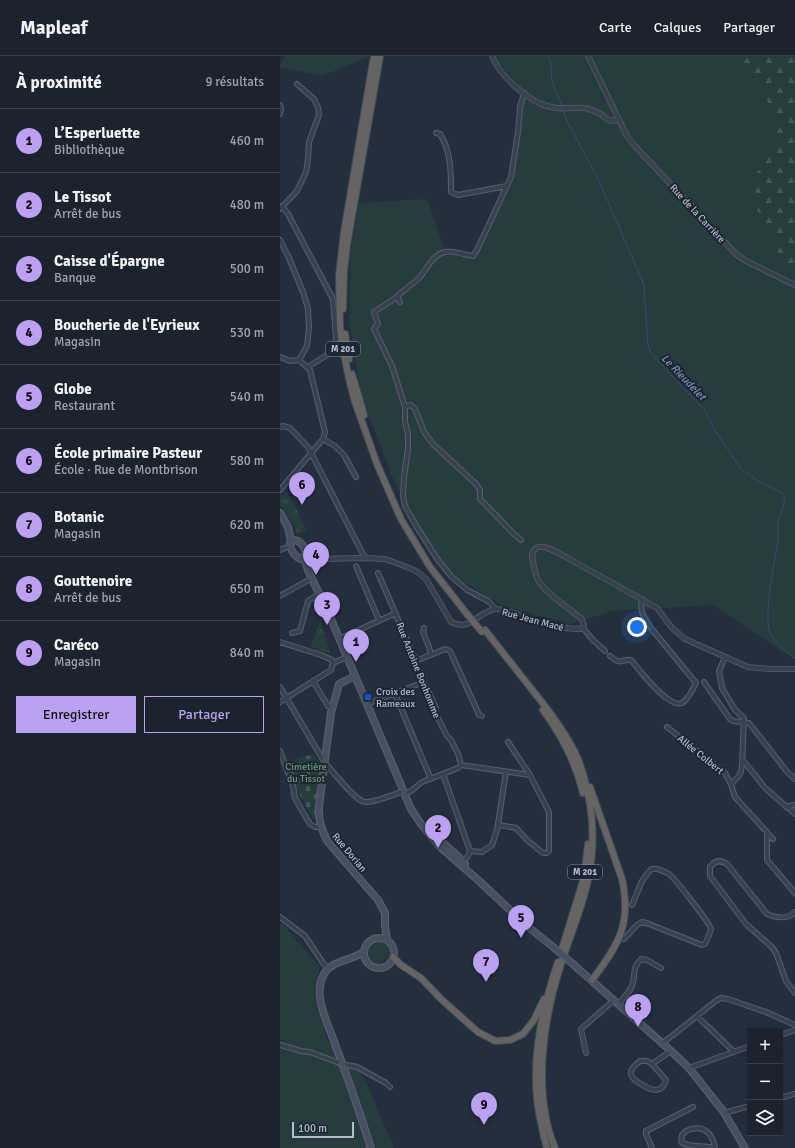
<!DOCTYPE html>
<html lang="fr">
<meta charset="utf-8">
<style>
body{margin:0;font-family:Signika,sans-serif;background:#282f3a;color:#f1f3f6}
.controls{position:absolute;right:12px;bottom:12px;display:grid;overflow:hidden;border-radius:0px;box-shadow:0 4px 16px #0002}
.controls button{width:36px;height:36px;display:grid;place-items:center;padding:0;border:0;border-bottom:1px solid #39404a;background:#1b232e;color:#f1f3f6;font:20px sans-serif}
.scale{position:absolute;left:12px;bottom:10px;width:62px;box-sizing:border-box;padding-left:4px;border:2px solid #b4bcc9;border-top:0;font-size:11px;line-height:14px;white-space:nowrap;color:#b4bcc9;-webkit-text-stroke:3px #1d2633;paint-order:stroke}
.you{position:absolute;left:357px;top:571px;width:14px;height:14px;margin:-10px;border:3px solid #fff;border-radius:50%;background:#1a73e8;box-shadow:0 0 0 6px #1a73e833}
.badge{display:grid;place-items:center;width:26px;height:26px;border-radius:50%;background:#bca0f2;color:#111;font-size:13px;font-weight:700}
.pin{position:absolute;translate:-50% -33px;filter:drop-shadow(0 1px 2px #0008)}
.pin::after{content:'';position:absolute;top:21px;width:14px;height:12px;background:inherit;clip-path:polygon(0 0,100% 0,50% 100%)}
.list{margin:0;padding:0;list-style:none}
h2{display:flex;justify-content:space-between;align-items:center;height:52px;margin:0;padding:0 16px;font-size:17px}
h2 small{font-size:13px;font-weight:400;color:#a0a4aa}
.list li{display:grid;grid-template-columns:26px 1fr auto;gap:12px;align-items:center;box-sizing:border-box;height:64px;padding:0 16px;border-top:1px solid #39404a}
.list b{display:block;font-size:15px;white-space:nowrap}
.list p{margin:0;font-size:13px;white-space:nowrap;color:#a0a4aa}
.list em{font-size:13px;font-style:normal;color:#a0a4aa}
.actions{display:flex;gap:8px;padding:12px 16px}
.actions a{flex:1;padding:9px 0;border:1px solid #bca0f2;border-radius:0px;text-align:center;font-size:14px;color:#bca0f2}
.actions .main{background:#bca0f2;color:#111}
.icon{flex:none;width:22px;height:22px;fill:none;stroke:currentColor;stroke-width:2;stroke-linecap:round;stroke-linejoin:round}
.map{position:relative;flex:none;width:515px;height:1092px;overflow:hidden}
header{display:flex;align-items:center;gap:24px;box-sizing:border-box;height:56px;padding:0 20px;background:#1b232e;border-bottom:1px solid #39404a}
header strong{font-size:19px}
nav{display:flex;gap:22px;margin-inline-start:auto;font-size:14px}
main{display:flex}
aside{flex:1;background:#1b232e}
.map>svg:first-child{display:block}
.green{fill:#263c3f}
.forest{fill:url(#forest-firs)}
.cemetery{fill:url(#cemetery-stones)}
.park{fill:url(#park-tufts)}
.lines{fill:none;stroke-linecap:round;stroke-linejoin:round}
.stream{stroke:#394c67;stroke-width:1}
.minor-casing{stroke:#565f6c;stroke-width:6}
.tertiary-casing{stroke:#565f6c;stroke-width:6}
.secondary-casing{stroke:#565f6c;stroke-width:8}
.trunk-casing{stroke:#434c59;stroke-width:8}
.minor{stroke:#38414e;stroke-width:4}
.tertiary{stroke:#38414e;stroke-width:4.5}
.secondary{stroke:#465061;stroke-width:5.5}
.trunk{stroke:#656462;stroke-width:6}
.secondary-bridge-casing{stroke:#565f6c;stroke-width:8;stroke-linecap:butt}
.trunk-bridge-casing{stroke:#434c59;stroke-width:8;stroke-linecap:butt}
.secondary-bridge{stroke:#465061;stroke-width:5.5}
.trunk-bridge{stroke:#656462;stroke-width:6}
.transit-dot{fill:#1a4fb4;stroke:#1d2633;stroke-width:1.5}
.labels{text-anchor:middle;stroke-width:4;stroke-linejoin:round;paint-order:stroke}
.shield{fill:#1d2633;stroke:#878f9c;stroke-width:1}
.shield-label{font-size:9px;font-weight:bold;fill:#b4bcc9}
.street-label{font-size:10px;fill:#b4bcc9;stroke:#1d2633}
.poi-label{font-size:10px;fill:#b4bcc9;stroke:#1d2633;text-anchor:start}
.park-label{font-size:10px;fill:#6b9a76;stroke:#1d2633}
.water-label{font-size:11px;font-style:italic;fill:#7c92b1;stroke:#1d2633}
</style>
<header>
<strong>Mapleaf</strong>
<nav><a>Carte</a><a>Calques</a><a>Partager</a></nav>
</header>
<main>
<aside>
<h2>À proximité<small>9 résultats</small></h2>
<ul class="list">
<li><span class="badge">1</span><div><b>L’Esperluette</b><p>Bibliothèque</p></div><em>460 m</em></li>
<li><span class="badge">2</span><div><b>Le Tissot</b><p>Arrêt de bus</p></div><em>480 m</em></li>
<li><span class="badge">3</span><div><b>Caisse d'Épargne</b><p>Banque</p></div><em>500 m</em></li>
<li><span class="badge">4</span><div><b>Boucherie de l'Eyrieux</b><p>Magasin</p></div><em>530 m</em></li>
<li><span class="badge">5</span><div><b>Globe</b><p>Restaurant</p></div><em>540 m</em></li>
<li><span class="badge">6</span><div><b>École primaire Pasteur</b><p>École · Rue de Montbrison</p></div><em>580 m</em></li>
<li><span class="badge">7</span><div><b>Botanic</b><p>Magasin</p></div><em>620 m</em></li>
<li><span class="badge">8</span><div><b>Gouttenoire</b><p>Arrêt de bus</p></div><em>650 m</em></li>
<li><span class="badge">9</span><div><b>Caréco</b><p>Magasin</p></div><em>840 m</em></li>
</ul>
<div class="actions"><a class="main">Enregistrer</a><a>Partager</a></div>
</aside>
<div class="map">
<svg width="515" height="1092" viewBox="0 0 515 1092">
<defs>
<pattern id="forest-firs" width="22" height="20" patternUnits="userSpaceOnUse"><rect width="22" height="20" fill="#263c3f"/><path d="M5 1l3.5 6h-7zM16 11l3.5 6h-7z" fill="#435659"/></pattern>
<pattern id="cemetery-stones" width="16" height="16" patternUnits="userSpaceOnUse"><rect width="16" height="16" fill="#263c3f"/><path d="M2 7V4a2 2 0 0 1 4 0v3zM10 15v-3a2 2 0 0 1 4 0v3z" fill="#435659"/></pattern>
<pattern id="park-tufts" width="24" height="20" patternUnits="userSpaceOnUse"><rect width="24" height="20" fill="#263c3f"/><path d="M3 7l-1-3M5 7V3M7 7l1-3M15 17l-1-3M17 17v-4M19 17l1-3" fill="none" stroke="#435659"/></pattern>
</defs>
<rect width="100%" height="100%" fill="#242f3e"/>
<path class="green" d="M 5,0 L 89,0 L 89,1 L 42,20 L 0,11 L 0,9 Z
M 214,0 L 460,0 L 497,62 L 493,93 L 474,121 L 478,160 L 515,227 L 515,604 L 433,549 L 332,555 L 292,568 L 225,551 L 180,524 L 160,504 L 137,468 L 114,425 L 83,345 L 80,331 L 69,265 L 70,200 L 79,147 L 147,143 L 164,192 L 193,201 L 232,120 L 245,37 L 215,2 Z
M 2,867 L 40,911 L 34,940 L 47,984 L 85,1023 L 114,1092 L 0,1092 L 0,869 Z
M87 896a11 11 0 1 1 22 0a11 11 0 1 1-22 0Z"/>
<path class="forest" d="M 460,0 L 515,0 L 515,227 L 478,160 L 474,121 L 493,93 L 497,62 Z"/>
<path class="cemetery" d="M 34,698 L 41,710 L 35,762 L 33,763 L 15,730 L 6,706 Z"/>
<path class="park" d="M 6,436 L 13,446 L 27,475 L 17,477 L 10,463 L 8,462 L 0,448 L 0,441 Z
M 40,565 L 51,598 L 31,591 Z"/>
<g class="lines">
<path class="stream" d="M 268,0 L 271,7 L 272,26 L 282,50
M 283,55 L 286,63 L 320,127 L 364,229 L 368,288 L 370,296 L 402,331 L 425,354 L 433,371 L 461,413 L 475,423 L 504,438 C 506,453 498,457 498,468 C 497,473 499,478 498,484 C 495,505 482,561 491,579 C 495,586 508,597 515,602"/>
<g class="minor-casing">
<path id="minor" d="M 0,49 L 1,53 L 0,58
M 156,77 L 160,78 C 171,95 171,116 171,136 L 178,139 L 227,130
M 2,150 L 8,158 L 53,243 L 56,282 L 55,291 L 50,297 L 28,311
M 0,153 L 17,135 L 26,116 L 28,103 L 29,86 L 39,59 L 38,51 L 34,43 L 17,28
M 0,184 L 9,202 L 23,236 L 28,253 L 29,272 L 27,290 L 19,304
M 117,241 L 94,256 L 98,268 L 94,273 L 112,310 L 125,351 L 125,365 L 128,379 L 128,393 L 124,421 L 123,440 L 125,450 L 138,473 L 158,504 L 171,520 L 187,534 L 208,545 L 216,553
M 120,246 L 117,241 C 123,234 132,229 139,222 C 147,213 152,199 165,196 C 174,194 184,199 193,200 L 197,194 L 231,121 L 238,76 L 240,51 L 244,37
M 0,301 L 10,305 L 19,304
M 125,351 L 131,349 L 135,353 L 144,376 L 153,388 L 196,428 L 200,434 L 200,443 L 234,478 L 241,484
M 0,371 L 3,370 L 10,372 L 28,391 L 85,502
M 43,383 L 55,390 L 64,399 L 76,421
M 0,434 L 43,383 L 45,376 L 30,314 L 19,304
M 0,494 L 10,490
M 76,510 L 99,564
M 98,517 L 136,605 L 136,609 L 156,652 L 155,656 L 167,680 L 171,684 L 178,698 L 181,709
M 0,540 L 32,522
M 144,572 L 143,576 L 149,591 L 151,599
M 303,572 L 313,584 L 325,595
M 12,577 L 20,575 L 28,545 L 39,538
M 59,583 L 116,557
M 0,586 L 41,599 L 52,604 L 53,607 L 67,601
M 330,600 C 342,610 339,603 351,604 C 359,613 388,653 402,647 C 408,644 413,633 416,627 L 371,572 L 363,559 L 361,551 L 362,543
M 445,601 L 439,615 L 442,632 L 455,654 L 464,662 L 462,708 L 461,716 L 458,721 L 451,728
M 136,605 L 165,593 L 170,595 L 197,654 L 199,659 L 202,660
M 33,625 L 48,650 L 52,652
M 424,626 L 450,663 L 453,665 L 469,667 L 508,717 L 515,723
M 0,631 L 45,707 C 53,715 75,745 85,746 C 94,747 115,738 124,735
M 115,638 L 151,723
M 0,646 L 51,614 L 53,607
M 87,648 L 144,626
M 387,671 L 445,717 L 451,728 L 455,741 L 493,783
M 0,695 L 13,730 L 15,742 L 21,753 L 30,768 L 35,771 L 41,771
M 463,704 L 485,732 L 515,758
M 163,718 L 190,795
M 125,738 L 131,735 L 142,726 L 178,712 L 181,709 L 250,719
M 506,751 L 515,749
M 219,769 L 236,772 L 248,785 L 263,797 L 267,797 L 269,795 L 269,756 L 250,719 L 228,686
M 487,777 L 487,804 L 515,837
M 182,806 L 188,800 L 190,795 L 202,796 L 212,789 L 217,774 L 226,716
M 515,856 C 507,864 497,862 487,858 L 447,808 C 441,804 435,804 430,811 L 430,820 L 466,868 L 492,891 L 496,897 L 506,925 L 515,937
M 0,861 L 25,880 L 43,907 L 48,912
M 344,883 L 357,869 L 362,866 L 369,868 L 422,889 L 425,888 C 427,884 430,878 431,873 C 431,869 394,821 389,818 C 384,815 377,812 371,813 L 362,825 L 352,849
M 339,948 C 343,942 349,937 352,930 C 356,920 351,913 361,903 L 367,904 L 381,912
M 417,960 L 454,996
M 500,979 L 515,974
M 383,987 L 437,944 L 441,942 L 448,943 L 486,956 L 515,969
M 0,989 L 21,995 L 30,996 L 62,1008 L 77,1011 L 106,1027 L 110,1031
M 306,997 L 301,973 L 334,944
M 372,1008 L 386,1024 C 382,1039 370,1034 361,1028 C 347,1020 348,1014 360,1005 L 367,1005 L 372,1008 L 391,995
M 409,1012 L 470,990
M 500,1042 L 515,1038
M 444,1057 L 470,1050
M 372,1092 L 366,1078 L 366,1075 L 413,1051
M 434,1092 C 423,1089 409,1092 401,1086 C 401,1084 402,1080 402,1079 C 407,1072 420,1070 426,1075 C 432,1079 434,1086 435,1092"/>
</g>
<g class="tertiary-casing">
<path id="tertiary" d="M 212,0 C 220,20 249,47 271,51 C 282,54 293,51 305,52 C 309,53 315,55 319,57 C 323,59 326,63 329,64 C 332,65 336,64 339,64
M 308,0 L 347,80 L 354,89 L 456,198 L 466,205 L 515,229
M 26,501 L 39,503 L 85,502 L 105,503 L 130,512 L 139,517 L 146,523 L 171,566 C 191,576 197,556 215,553 C 224,552 249,563 259,566 C 270,570 289,573 301,573 L 304,570 L 302,563 C 291,554 264,536 258,524 C 255,518 254,512 253,506 C 252,502 251,498 254,494 C 260,487 270,493 277,496 L 377,552 L 392,572 L 405,583 L 468,611 L 491,613 L 515,613"/>
</g>
<g class="secondary-casing">
<path id="secondary" d="M 0,457 L 8,471 L 11,485
M 14,484 C 21,484 26,493 26,499 L 24,502 L 21,503 C 15,501 10,494 10,487 Z
M 24,502 L 28,514 L 51,563 L 81,634 L 131,753 L 141,768 L 159,790 L 198,824 L 247,870 L 272,890
M 75,620 L 59,628 L 51,657 L 39,750 C 38,764 41,774 48,786 L 98,844 L 105,857 L 105,869 L 107,884
M 152,777 L 183,805 L 185,808
M84 897a15 15 0 1 1 30 0a15 15 0 1 1-30 0Z
M 83,896 C 71,905 52,904 44,918 C 40,925 39,934 40,942 C 42,959 51,975 56,991 C 69,1024 80,1058 91,1092
M 294,909 L 391,995 L 409,1012 L 443,1055 L 465,1092"/>
</g>
<g class="trunk-casing">
<path id="trunk" d="M 94,0 L 64,176 L 59,220 L 60,271 L 63,293 L 69,323 L 75,346 L 97,408 L 121,463 L 150,511 L 187,558
M 63,253 L 64,216 L 67,189 L 100,0
M 65,278 L 69,303
M 72,318 L 84,359
M 205,574 C 223,597 242,621 261,645 C 275,663 289,682 298,703 C 313,742 317,787 307,828 C 301,855 289,882 281,908 C 263,964 252,1037 275,1092
M 263,654 C 282,680 296,707 303,737
M 310,731 L 342,823 C 352,868 338,890 312,924
M 282,893 L 304,822 L 308,788
M 113,901 L 121,909 L 141,922 L 162,944 L 198,976 L 215,985 L 230,984 L 243,978 L 254,964 L 264,943
M 267,1092 C 265,1085 263,1078 262,1071 C 248,1016 260,959 278,906"/>
</g>
<use href="#minor" class="minor"/>
<use href="#tertiary" class="tertiary"/>
<use href="#secondary" class="secondary"/>
<use href="#trunk" class="trunk"/>
<g class="secondary-bridge-casing">
<path id="secondary-bridge" d="M 272,890 L 294,909"/>
</g>
<g class="trunk-bridge-casing">
<path id="trunk-bridge" d="M 187,558 L 202,576"/>
</g>
<use href="#secondary-bridge" class="secondary-bridge"/>
<use href="#trunk-bridge" class="trunk-bridge"/>
</g>
<rect class="transit-dot" x="84" y="637" width="8" height="8" rx="2"/>
<g class="labels">
<g class="shield">
<rect x="46" y="286" width="34" height="14" rx="3"/>
<rect x="288" y="809" width="34" height="14" rx="3"/>
</g>
<g class="shield-label">
<text x="63" y="296">M 201</text>
<text x="305" y="819">M 201</text>
</g>
<g class="street-label">
<text transform="translate(418 157) rotate(47)" y="4">Rue de la Carrière</text>
<text transform="translate(253 563) rotate(15)" y="4">Rue Jean Macé</text>
<text transform="translate(139 614) rotate(68)" y="4">Rue Antoine Bonhomme</text>
<text transform="translate(421 698) rotate(39)" y="4">Allée Colbert</text>
<text transform="translate(70 796) rotate(50)" y="4">Rue Dorian</text>
</g>
<g class="poi-label">
<text x="96" y="639">Croix des<tspan x="96" dy="12">Rameaux</tspan></text>
</g>
<g class="park-label">
<text x="26" y="714">Cimetière<tspan x="26" dy="12">du Tissot</tspan></text>
</g>
<g class="water-label">
<text transform="translate(404 321) rotate(46)" y="4">Le Rieudelet</text>
</g>
</g>
</svg>
<div class="controls">
<button>+</button>
<button>−</button>
<button><svg class="icon" aria-label="layers" viewBox="0 0 24 24"><path d="M12 4l9 5-9 5-9-5zM3 14l9 5 9-5"/></svg></button>
</div>
<div class="scale">100 m</div>
<div class="you"></div>
<div class="pin badge" style="left:76px;top:606px">1</div>
<div class="pin badge" style="left:158px;top:792px">2</div>
<div class="pin badge" style="left:47px;top:569px">3</div>
<div class="pin badge" style="left:36px;top:519px">4</div>
<div class="pin badge" style="left:241px;top:882px">5</div>
<div class="pin badge" style="left:22px;top:449px">6</div>
<div class="pin badge" style="left:206px;top:926px">7</div>
<div class="pin badge" style="left:358px;top:971px">8</div>
<div class="pin badge" style="left:204px;top:1069px">9</div>
</div>
</main>
